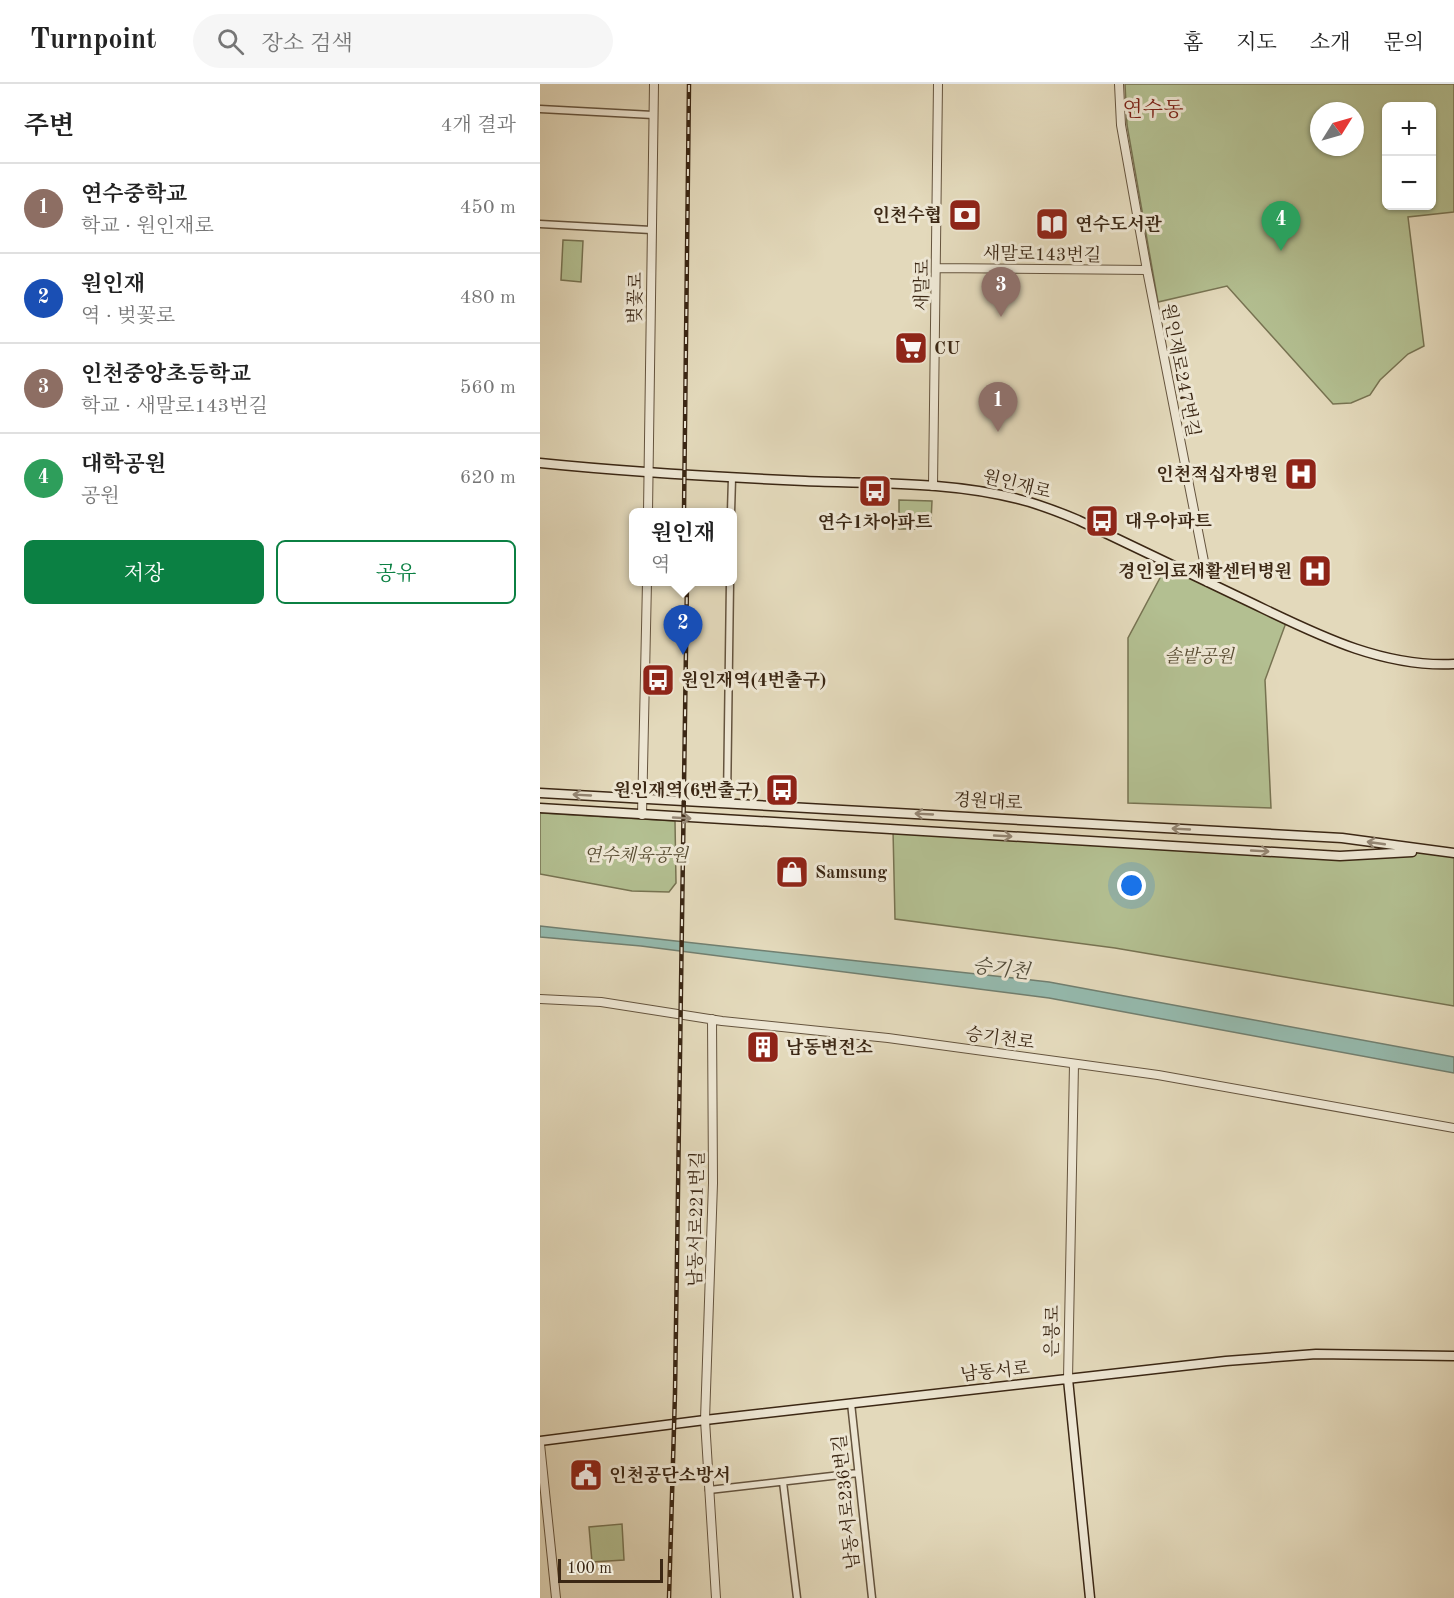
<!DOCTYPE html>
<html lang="ko">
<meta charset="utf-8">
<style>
body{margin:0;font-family:"Old Standard TT","Noto Serif KR",serif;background:#f6f6f6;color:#222}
.controls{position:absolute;right:18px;top:18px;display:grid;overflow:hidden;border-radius:9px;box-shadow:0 2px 4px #0004}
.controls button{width:54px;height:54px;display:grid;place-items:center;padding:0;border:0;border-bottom:2px solid #e0e0e0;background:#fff;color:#222;font:30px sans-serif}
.compass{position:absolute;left:770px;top:18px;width:54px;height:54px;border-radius:50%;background:#fff;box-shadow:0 2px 4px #0004;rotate:53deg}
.scale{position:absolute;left:18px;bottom:15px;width:105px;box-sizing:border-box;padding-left:6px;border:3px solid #3b2714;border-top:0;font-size:16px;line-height:21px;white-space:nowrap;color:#3b2714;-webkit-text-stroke:4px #ede6d3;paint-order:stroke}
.you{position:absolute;left:592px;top:802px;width:21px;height:21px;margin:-15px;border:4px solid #fff;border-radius:50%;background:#1a73e8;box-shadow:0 0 0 9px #1a73e833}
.badge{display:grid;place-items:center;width:39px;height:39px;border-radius:50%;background:#0b8043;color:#fff;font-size:20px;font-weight:700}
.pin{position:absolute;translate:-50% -50px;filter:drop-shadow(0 2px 3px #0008)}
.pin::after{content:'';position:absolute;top:32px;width:21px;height:18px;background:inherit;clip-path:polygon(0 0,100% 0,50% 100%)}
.popup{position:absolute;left:89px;top:424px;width:108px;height:78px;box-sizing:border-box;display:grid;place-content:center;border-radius:9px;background:#fff;filter:drop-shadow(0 2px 4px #0005);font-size:20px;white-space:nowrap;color:#767676}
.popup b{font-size:22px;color:#222}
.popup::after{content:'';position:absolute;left:50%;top:100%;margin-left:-12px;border:12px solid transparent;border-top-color:#fff}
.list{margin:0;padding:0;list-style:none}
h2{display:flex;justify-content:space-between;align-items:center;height:78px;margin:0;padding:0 24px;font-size:26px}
h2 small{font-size:20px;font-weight:400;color:#767676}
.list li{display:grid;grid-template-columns:39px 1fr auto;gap:18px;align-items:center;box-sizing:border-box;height:90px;padding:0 24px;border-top:2px solid #e0e0e0}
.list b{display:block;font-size:22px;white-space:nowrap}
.list p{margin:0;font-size:20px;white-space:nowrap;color:#767676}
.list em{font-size:20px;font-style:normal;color:#767676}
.actions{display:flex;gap:12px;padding:18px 24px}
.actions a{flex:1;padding:14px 0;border:2px solid #0b8043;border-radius:9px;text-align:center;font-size:21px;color:#0b8043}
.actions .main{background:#0b8043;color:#fff}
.icon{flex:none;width:33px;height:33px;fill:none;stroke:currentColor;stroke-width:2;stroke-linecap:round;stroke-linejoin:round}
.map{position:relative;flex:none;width:914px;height:1514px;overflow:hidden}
header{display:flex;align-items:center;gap:36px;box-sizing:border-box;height:84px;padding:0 30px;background:#fff;border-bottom:2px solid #e0e0e0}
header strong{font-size:28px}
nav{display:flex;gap:33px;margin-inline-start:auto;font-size:21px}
.search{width:420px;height:54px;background:#f6f6f6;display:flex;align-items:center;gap:15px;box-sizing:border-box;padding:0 21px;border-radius:33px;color:#767676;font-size:22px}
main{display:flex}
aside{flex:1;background:#fff}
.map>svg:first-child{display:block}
.green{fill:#b3bf91;stroke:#777352;stroke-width:1.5;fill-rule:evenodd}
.water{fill:#95baae;stroke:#717f70;stroke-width:1.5}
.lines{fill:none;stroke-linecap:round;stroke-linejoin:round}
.minor-casing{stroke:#65543e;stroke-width:9}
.tertiary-casing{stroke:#65543e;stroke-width:10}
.secondary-casing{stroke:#3b2714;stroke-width:11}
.minor{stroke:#ede6d3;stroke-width:6}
.tertiary{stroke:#ede6d3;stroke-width:8}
.secondary{stroke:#ede6d3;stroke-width:8}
.rail-casing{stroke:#3b2714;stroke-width:4.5}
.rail{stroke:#ede6d3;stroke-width:2;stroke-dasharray:7;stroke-linecap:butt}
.oneway{stroke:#948674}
.labels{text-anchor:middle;stroke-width:6;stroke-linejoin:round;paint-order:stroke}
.poi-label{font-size:18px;font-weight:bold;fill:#3b2714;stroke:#ede6d3;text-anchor:start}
.street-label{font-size:18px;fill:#3b2714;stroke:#ede6d3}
.park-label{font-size:18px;font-style:italic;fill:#594d33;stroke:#ede6d3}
.water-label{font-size:20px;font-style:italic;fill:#524c3a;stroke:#ede6d3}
.quarter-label{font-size:21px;fill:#7a1f14;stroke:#ede6d3}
</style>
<header>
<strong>Turnpoint</strong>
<div class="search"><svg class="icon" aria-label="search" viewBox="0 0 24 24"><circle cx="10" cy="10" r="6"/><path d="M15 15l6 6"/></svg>장소 검색</div>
<nav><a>홈</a><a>지도</a><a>소개</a><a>문의</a></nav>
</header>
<main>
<aside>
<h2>주변<small>4개 결과</small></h2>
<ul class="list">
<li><span class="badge" style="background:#8d6e63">1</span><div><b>연수중학교</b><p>학교 · 원인재로</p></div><em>450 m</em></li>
<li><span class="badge" style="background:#1a4fb4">2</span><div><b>원인재</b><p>역 · 벚꽃로</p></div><em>480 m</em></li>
<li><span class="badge" style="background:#8d6e63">3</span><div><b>인천중앙초등학교</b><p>학교 · 새말로143번길</p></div><em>560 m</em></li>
<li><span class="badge" style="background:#2e9e5b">4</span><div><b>대학공원</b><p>공원</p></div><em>620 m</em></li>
</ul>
<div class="actions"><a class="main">저장</a><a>공유</a></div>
</aside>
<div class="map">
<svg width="914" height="1514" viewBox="0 0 914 1514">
<rect width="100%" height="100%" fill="#e3d9bb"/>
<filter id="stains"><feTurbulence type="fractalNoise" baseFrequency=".00333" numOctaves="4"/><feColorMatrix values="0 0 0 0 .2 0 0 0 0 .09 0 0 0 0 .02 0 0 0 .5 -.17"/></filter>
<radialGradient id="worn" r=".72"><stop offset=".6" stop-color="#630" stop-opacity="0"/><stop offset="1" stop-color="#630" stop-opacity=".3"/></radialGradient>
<path class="green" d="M 585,0 L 914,0 L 914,128 L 868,133 L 884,262 L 868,270 L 840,296 L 830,311 L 811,319 L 793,320 L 687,202 L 618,218 L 587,41 ZM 846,22 L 892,22 L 892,122 L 846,122 ZM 779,27 L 815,27 L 815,63 L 779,63 Z
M 23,156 L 43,157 L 41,198 L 21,196 Z
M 359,416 L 392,417 L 391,438 L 377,438 L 377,445 L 359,445 Z
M 628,479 L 747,536 L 725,596 L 731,724 L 588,719 L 588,554 Z
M 0,729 L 135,737 L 136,799 L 129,808 L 92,807 L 0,790 Z
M 353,746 L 800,772 L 894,767 L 914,769 L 914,922 L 575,864 L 355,835 Z
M 82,1440 L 84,1476 L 52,1478 L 49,1443 Z"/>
<path class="water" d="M 0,842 L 509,898 L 914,973 L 914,989 L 509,914 L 101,862 L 0,853 Z"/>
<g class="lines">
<g class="minor-casing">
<path id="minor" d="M 0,25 L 113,31
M 0,140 L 111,146
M 191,428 L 192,394
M 187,718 L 190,498
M 311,1319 L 332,1514
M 243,1398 L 257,1514
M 169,1406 L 318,1389"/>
</g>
<g class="tertiary-casing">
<path id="tertiary" d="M 579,0 L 581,41 L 607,186 L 668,498
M 397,184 L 607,186
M 393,402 L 398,0
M 108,428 L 114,0
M 102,731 L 107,498
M 0,915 L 61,918 L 182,937 L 348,954 L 618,991 L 914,1044
M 172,935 L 173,1099 L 165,1336 L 176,1514
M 528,1295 L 534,980
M 0,1360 L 16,1514"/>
</g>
<g class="secondary-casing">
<path id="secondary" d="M 0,379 C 88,388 176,393 265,397 C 335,400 409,397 478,415 C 499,420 519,428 538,436 C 592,462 645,487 699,513 C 767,545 836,584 914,580
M 0,709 L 802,754 L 914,769
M 0,724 L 800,772 L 872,768
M 528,1295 L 550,1514
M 0,1357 L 165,1336 L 686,1277 L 776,1270 L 914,1272"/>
</g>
<use href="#minor" class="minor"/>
<use href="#tertiary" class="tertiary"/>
<use href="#secondary" class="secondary"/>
<g class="rail-casing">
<path id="rail" d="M 144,428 L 149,0
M 129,1514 L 135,1309 L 147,498"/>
</g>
<use href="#rail" class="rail"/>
</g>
<defs><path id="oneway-shaft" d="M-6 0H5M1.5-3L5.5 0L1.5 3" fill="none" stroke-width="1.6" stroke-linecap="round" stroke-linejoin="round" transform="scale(1.5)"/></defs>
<g class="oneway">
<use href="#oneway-shaft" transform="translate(42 711) rotate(-177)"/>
<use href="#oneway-shaft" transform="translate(384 730) rotate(-177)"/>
<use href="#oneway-shaft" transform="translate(142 734) rotate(3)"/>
<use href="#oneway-shaft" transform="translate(641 745) rotate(-177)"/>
<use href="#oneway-shaft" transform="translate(463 752) rotate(3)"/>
<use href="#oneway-shaft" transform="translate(836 759) rotate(-172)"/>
<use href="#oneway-shaft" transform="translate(720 767) rotate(3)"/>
</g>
<defs>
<g id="bank-square" transform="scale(1.725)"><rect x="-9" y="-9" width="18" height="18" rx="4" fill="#8f2418" stroke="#ede6d3"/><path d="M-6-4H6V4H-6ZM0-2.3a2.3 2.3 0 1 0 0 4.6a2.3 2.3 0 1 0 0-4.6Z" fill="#fff"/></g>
<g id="library-square" transform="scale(1.725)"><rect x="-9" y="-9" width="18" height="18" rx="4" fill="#8f2418" stroke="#ede6d3"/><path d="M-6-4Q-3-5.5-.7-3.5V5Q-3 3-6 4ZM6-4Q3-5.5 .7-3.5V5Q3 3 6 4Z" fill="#fff"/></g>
<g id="supermarket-square" transform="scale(1.725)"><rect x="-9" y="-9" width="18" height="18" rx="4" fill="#8f2418" stroke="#ede6d3"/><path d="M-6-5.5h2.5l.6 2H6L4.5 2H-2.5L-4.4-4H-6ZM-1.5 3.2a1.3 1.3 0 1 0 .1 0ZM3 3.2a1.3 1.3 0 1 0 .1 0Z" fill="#fff"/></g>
<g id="hospital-square" transform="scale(1.725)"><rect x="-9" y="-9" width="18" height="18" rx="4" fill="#8f2418" stroke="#ede6d3"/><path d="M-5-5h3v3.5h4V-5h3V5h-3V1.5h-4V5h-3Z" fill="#fff"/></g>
<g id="bus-square" transform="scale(1.725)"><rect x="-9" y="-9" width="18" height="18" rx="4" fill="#8f2418" stroke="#ede6d3"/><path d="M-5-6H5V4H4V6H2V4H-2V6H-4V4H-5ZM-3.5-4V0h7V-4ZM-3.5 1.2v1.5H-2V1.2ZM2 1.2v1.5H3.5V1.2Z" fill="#fff"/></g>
<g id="shop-square" transform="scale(1.725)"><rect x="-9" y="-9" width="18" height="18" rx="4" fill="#8f2418" stroke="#ede6d3"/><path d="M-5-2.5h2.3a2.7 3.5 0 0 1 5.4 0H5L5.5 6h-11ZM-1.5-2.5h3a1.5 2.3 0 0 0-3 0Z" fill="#fff"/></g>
<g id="building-square" transform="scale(1.725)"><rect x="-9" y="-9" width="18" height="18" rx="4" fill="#8f2418" stroke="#ede6d3"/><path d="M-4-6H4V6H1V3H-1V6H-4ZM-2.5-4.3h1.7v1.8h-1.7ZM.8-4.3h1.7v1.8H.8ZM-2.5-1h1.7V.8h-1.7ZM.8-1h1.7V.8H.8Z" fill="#fff"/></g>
<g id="civic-square" transform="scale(1.725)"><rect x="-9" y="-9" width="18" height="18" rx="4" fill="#8f2418" stroke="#ede6d3"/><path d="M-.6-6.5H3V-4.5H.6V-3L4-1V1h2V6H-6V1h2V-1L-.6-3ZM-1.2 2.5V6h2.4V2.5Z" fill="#fff"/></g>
</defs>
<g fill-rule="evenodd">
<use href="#bank-square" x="425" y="131"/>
<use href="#library-square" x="512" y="140"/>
<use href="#supermarket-square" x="371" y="264"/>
<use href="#hospital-square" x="761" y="390"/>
<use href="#bus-square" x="335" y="407"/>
<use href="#bus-square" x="562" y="437"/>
<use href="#hospital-square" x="775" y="487"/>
<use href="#bus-square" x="118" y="596"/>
<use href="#bus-square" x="242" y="706"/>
<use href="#shop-square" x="252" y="788"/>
<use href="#building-square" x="223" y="963"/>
<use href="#civic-square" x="46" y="1391"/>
</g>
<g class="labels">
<g class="poi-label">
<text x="402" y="137" text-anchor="end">인천수협</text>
<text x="535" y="146">연수도서관</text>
<text x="394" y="270">CU</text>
<text x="738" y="396" text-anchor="end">인천적십자병원</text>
<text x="585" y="443">대우아파트</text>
<text x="335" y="444" text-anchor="middle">연수1차아파트</text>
<text x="752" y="493" text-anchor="end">경인의료재활센터병원</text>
<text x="141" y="602">원인재역(4번출구)</text>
<text x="219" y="712" text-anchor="end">원인재역(6번출구)</text>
<text x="275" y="794">Samsung</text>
<text x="246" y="969">남동변전소</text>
<text x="69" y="1397">인천공단소방서</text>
</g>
<g class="street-label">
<text transform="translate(502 170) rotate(1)" y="6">새말로143번길</text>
<text transform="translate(382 201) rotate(-89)" y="6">새말로</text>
<text transform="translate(95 214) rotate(-89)" y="6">벚꽃로</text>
<text transform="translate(641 286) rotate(79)" y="6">원인재로247번길</text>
<text transform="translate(477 400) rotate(14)" y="6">원인재로</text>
<text transform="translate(448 717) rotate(3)" y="6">경원대로</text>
<text transform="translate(460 954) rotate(8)" y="6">승기천로</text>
<text transform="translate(156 1135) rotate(-89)" y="6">남동서로221번길</text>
<text transform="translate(512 1247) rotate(-89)" y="6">은봉로</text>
<text transform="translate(455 1287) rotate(-6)" y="6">남동서로</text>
<text transform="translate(306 1418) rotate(-96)" y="6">남동서로236번길</text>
</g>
<g class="park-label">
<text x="659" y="578">솔밭공원</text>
<text x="96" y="777">연수체육공원</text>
</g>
<g class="water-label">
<text transform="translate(461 884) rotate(7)" y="7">승기천</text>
</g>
<g class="quarter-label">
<text x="613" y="32">연수동</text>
</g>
</g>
<rect width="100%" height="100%" filter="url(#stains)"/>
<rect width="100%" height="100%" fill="url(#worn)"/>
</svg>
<div class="controls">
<button>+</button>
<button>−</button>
</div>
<svg class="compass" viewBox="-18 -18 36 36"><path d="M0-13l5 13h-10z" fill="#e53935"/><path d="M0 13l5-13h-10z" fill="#767676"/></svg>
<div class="scale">100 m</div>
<div class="you"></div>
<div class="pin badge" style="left:458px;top:348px;background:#8d6e63">1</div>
<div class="pin badge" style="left:143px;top:571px;background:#1a4fb4">2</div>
<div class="popup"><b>원인재</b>역</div>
<div class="pin badge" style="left:461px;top:233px;background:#8d6e63">3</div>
<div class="pin badge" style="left:741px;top:167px;background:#2e9e5b">4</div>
</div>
</main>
